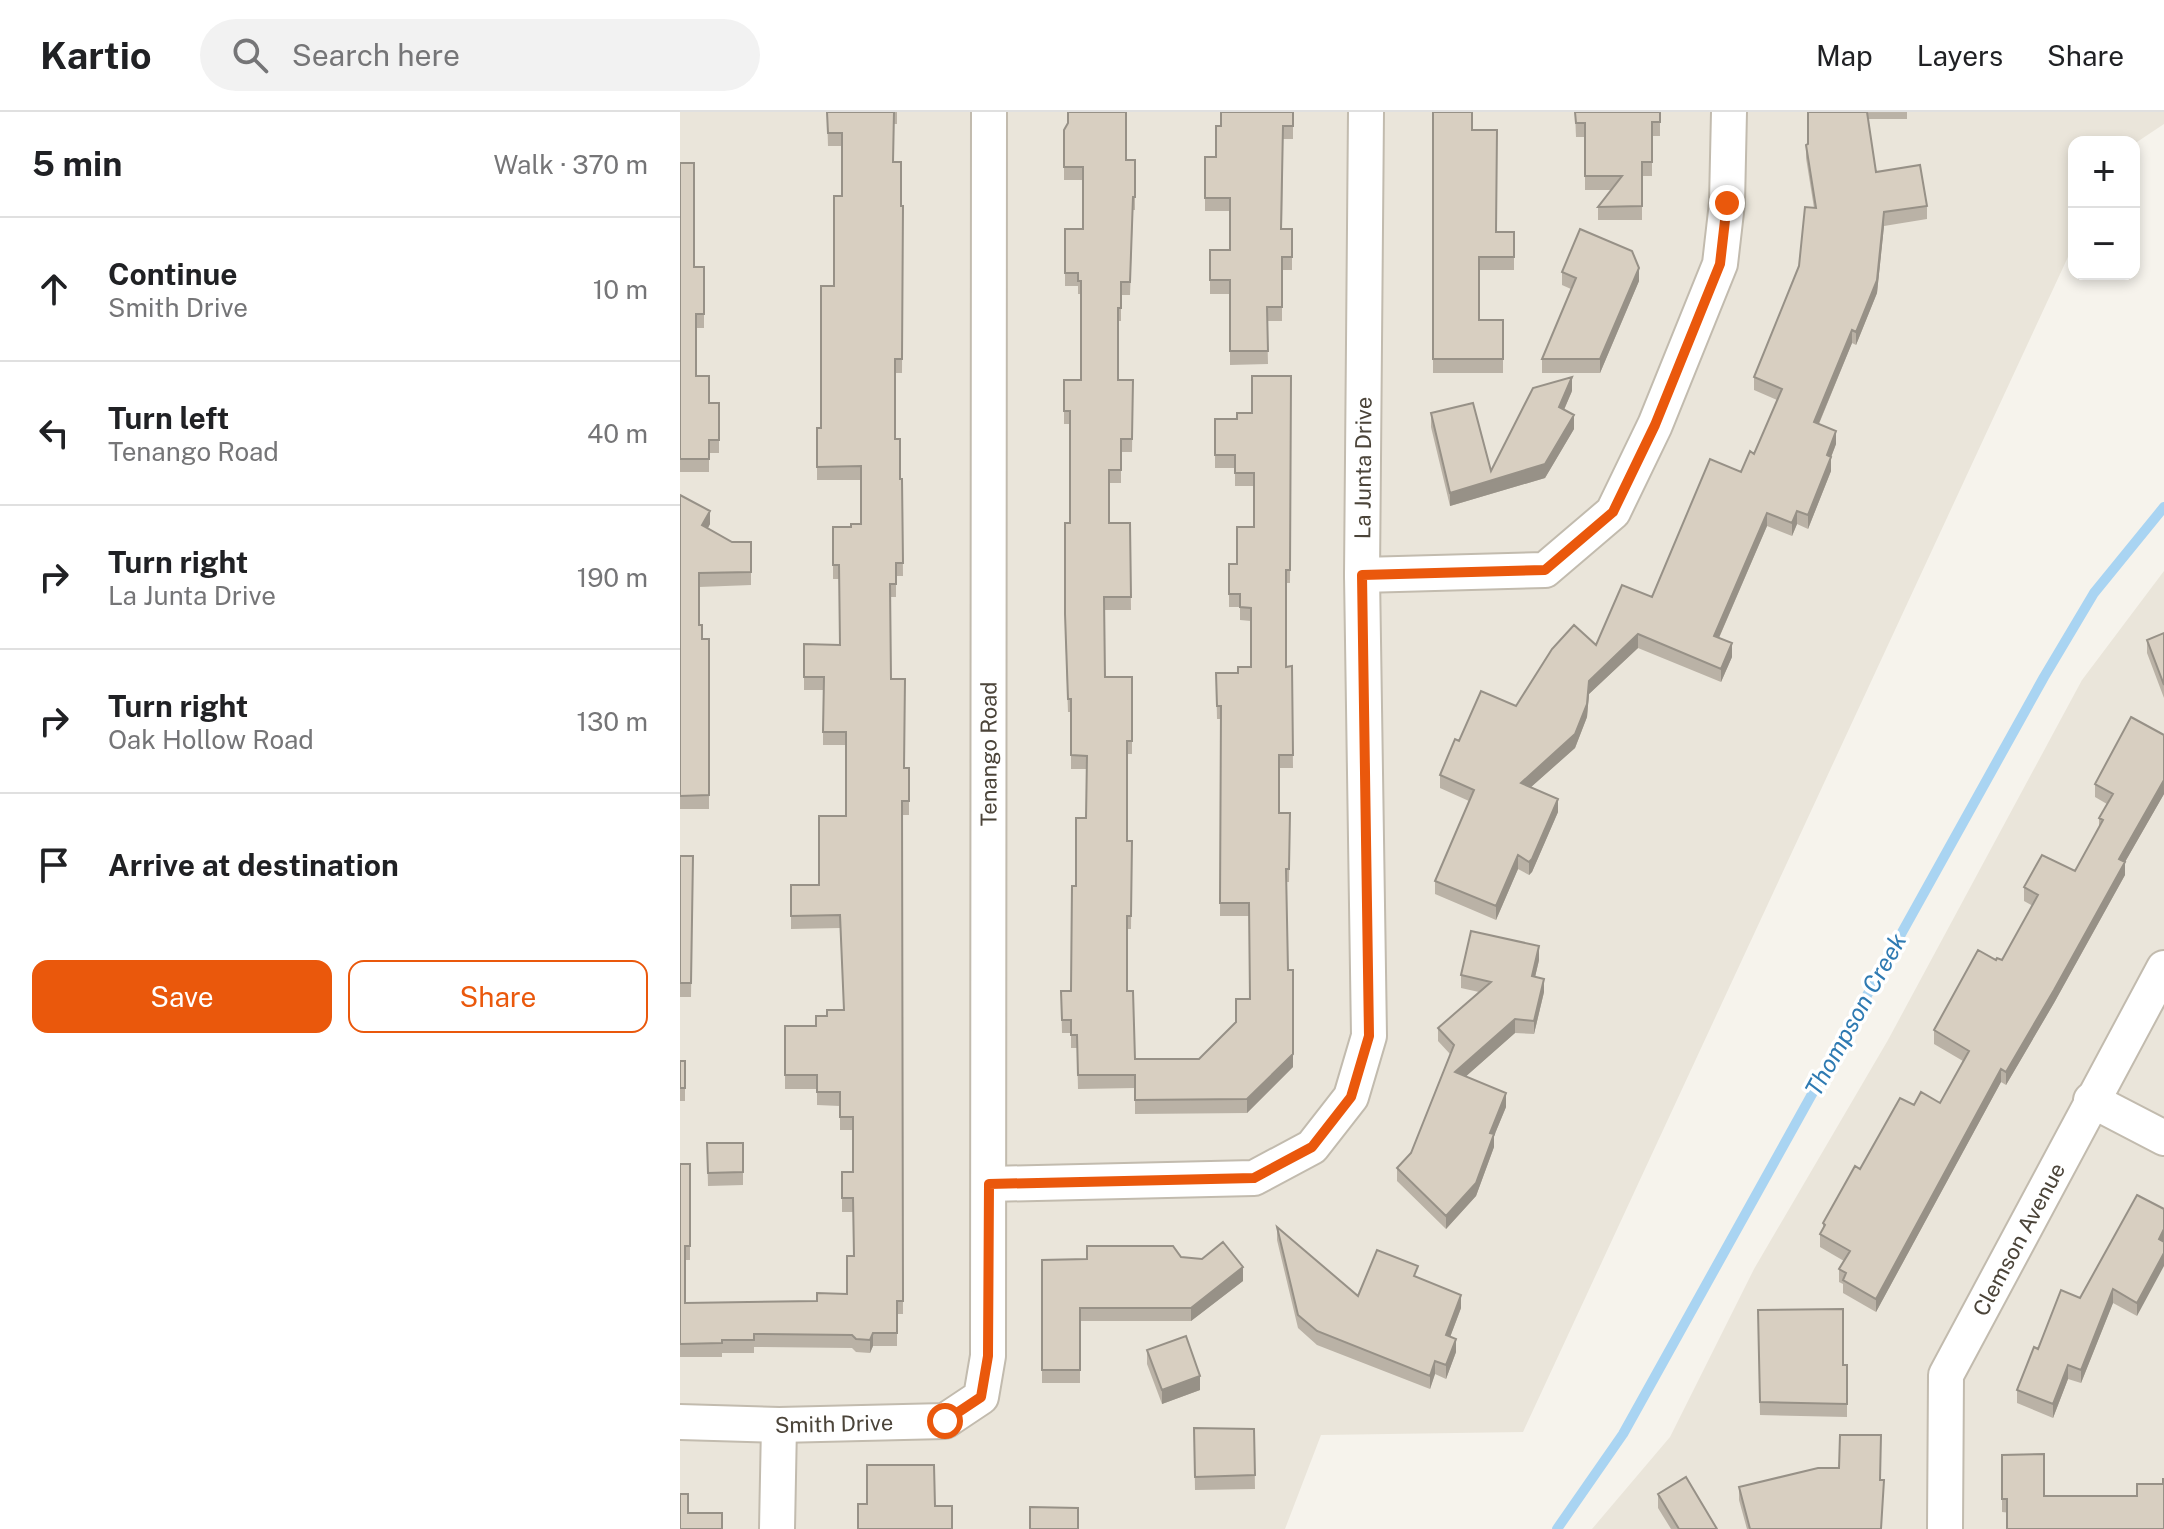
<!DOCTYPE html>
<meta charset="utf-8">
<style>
body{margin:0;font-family:"Public Sans",sans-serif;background:#f2f2f2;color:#202124}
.controls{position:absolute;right:24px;top:24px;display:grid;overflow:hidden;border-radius:16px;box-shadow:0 4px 12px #0003}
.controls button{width:72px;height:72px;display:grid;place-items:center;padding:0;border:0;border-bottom:2px solid #e0e0e0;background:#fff;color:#202124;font:40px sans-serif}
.stop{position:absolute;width:24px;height:24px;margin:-18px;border:6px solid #ea580c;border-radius:50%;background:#fff}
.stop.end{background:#ea580c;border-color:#fff;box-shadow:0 2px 8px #0008}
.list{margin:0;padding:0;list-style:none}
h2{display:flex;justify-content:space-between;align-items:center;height:104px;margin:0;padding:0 32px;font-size:34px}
h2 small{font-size:26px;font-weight:400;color:#757577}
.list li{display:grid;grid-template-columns:52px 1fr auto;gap:24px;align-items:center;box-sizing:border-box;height:144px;padding:0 32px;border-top:2px solid #e0e0e0}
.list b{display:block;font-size:30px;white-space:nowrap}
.list p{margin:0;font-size:26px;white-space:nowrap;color:#757577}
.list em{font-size:26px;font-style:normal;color:#757577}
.actions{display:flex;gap:16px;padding:24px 32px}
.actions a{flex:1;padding:18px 0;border:2px solid #ea580c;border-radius:16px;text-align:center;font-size:28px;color:#ea580c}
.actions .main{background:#ea580c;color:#fff}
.icon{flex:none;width:44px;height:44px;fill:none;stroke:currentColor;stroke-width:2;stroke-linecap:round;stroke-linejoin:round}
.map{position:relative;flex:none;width:1484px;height:1417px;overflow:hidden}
header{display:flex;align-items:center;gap:48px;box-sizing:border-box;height:112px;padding:0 40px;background:#fff;border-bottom:2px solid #e0e0e0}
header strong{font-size:38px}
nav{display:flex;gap:44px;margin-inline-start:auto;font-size:28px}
.search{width:560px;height:72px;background:#f2f2f2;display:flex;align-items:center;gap:20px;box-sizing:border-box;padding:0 28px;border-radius:44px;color:#757577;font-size:30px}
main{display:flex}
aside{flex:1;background:#fff}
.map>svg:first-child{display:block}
.residential{fill:#eae5da}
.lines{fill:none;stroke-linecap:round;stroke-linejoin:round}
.stream{stroke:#a9d4f2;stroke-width:10}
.minor-casing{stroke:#c2bbae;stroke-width:38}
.minor{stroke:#fff;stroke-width:34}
.wall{fill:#bab2a6}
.shaded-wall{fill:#979187}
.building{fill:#d8cfc1;stroke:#979187;stroke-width:2}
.route{stroke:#ea580c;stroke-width:10}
.labels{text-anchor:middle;stroke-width:7;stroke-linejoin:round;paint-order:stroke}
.street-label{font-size:22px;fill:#4b4439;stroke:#fff}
.water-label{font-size:24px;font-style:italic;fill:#2e7ab2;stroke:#fff}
</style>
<header>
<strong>Kartio</strong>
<div class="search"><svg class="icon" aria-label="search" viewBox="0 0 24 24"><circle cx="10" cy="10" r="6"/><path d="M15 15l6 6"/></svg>Search here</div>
<nav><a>Map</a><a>Layers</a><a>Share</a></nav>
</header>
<main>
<aside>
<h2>5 min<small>Walk · 370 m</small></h2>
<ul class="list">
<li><svg class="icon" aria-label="ahead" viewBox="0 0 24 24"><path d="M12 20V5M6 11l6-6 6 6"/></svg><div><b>Continue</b><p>Smith Drive</p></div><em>10 m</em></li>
<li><svg class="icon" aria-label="left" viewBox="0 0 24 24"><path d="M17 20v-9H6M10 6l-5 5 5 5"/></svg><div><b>Turn left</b><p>Tenango Road</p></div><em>40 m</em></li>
<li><svg class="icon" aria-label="right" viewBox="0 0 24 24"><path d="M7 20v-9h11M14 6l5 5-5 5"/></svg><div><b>Turn right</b><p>La Junta Drive</p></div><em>190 m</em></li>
<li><svg class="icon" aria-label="right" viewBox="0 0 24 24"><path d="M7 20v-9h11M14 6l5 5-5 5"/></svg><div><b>Turn right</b><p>Oak Hollow Road</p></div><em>130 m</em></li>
<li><svg class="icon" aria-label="arrive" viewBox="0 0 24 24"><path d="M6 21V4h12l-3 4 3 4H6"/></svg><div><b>Arrive at destination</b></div></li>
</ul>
<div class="actions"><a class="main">Save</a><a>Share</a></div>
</aside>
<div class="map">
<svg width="1484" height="1417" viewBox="0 0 1484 1417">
<rect width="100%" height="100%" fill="#f6f3ec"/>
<path class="residential" d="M 0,0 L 1484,0 L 1484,12 L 1454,32 L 1454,30 L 1394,30 L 1394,132 L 843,1320 L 641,1323 L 605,1417 L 0,1417 Z
M 1484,459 L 1484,1417 L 912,1417 L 990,1325 L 1074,1157 L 1208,928 L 1402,568 Z"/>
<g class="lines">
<path class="stream" d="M 877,1417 L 943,1322 L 1364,565 L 1414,481 L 1484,395"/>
<g class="minor-casing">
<g id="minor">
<path d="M 682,463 L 865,458 L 933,400 L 975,313 L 1040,152 L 1047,91 L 1049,0"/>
<path d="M 1411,988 L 1484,1026"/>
<path id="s1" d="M 309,1072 L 574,1066 L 632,1035 L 671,985 L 689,924 L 682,463 L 686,0"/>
<path id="s2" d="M 0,1310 L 99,1313 L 265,1309 L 301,1285 L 308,1244 L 309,0"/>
<path d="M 97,1417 L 99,1313"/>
<path id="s3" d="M 1265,1417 L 1266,1263 L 1484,856"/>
</g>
</g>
<use href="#minor" class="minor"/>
</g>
<path class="wall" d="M 147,0 L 217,0 L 217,12 L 214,12 L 213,50 L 221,94 L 223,94 L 222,261 L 215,261 L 215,327 L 220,367 L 222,367 L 223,464 L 216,464 L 216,485 L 210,485 L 211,567 L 224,656 L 229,656 L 229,703 L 222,703 L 223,1202 L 217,1202 L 217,1234 L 193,1234 L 190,1241 L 176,1240 L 172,1236 L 74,1235 L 74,1241 L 42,1241 L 42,1245 L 0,1245 L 0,1052 L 10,1052 L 10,1148 L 5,1148 L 5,1191 L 137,1189 L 167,1182 L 174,1144 L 173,1100 L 162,1100 L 162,1060 L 173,1060 L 173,1018 L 160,1018 L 160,994 L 137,993 L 137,977 L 105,977 L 105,914 L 136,914 L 147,904 L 164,898 L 160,816 L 111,817 L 111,773 L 139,773 L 166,704 L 166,633 L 143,633 L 143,578 L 124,578 L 124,532 L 160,533 L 159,467 L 153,467 L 153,415 L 171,415 L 181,412 L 181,368 L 137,368 L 137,316 L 141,316 L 162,84 L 162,34 L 148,34 Z
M 613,0 L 613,27 L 603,27 L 602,117 L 612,117 L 612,158 L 602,158 L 602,209 L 587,209 L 588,252 L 550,253 L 550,182 L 530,182 L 530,138 L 550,138 L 550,99 L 525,99 L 525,45 L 536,45 L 541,14 Z
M 753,0 L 792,18 L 817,120 L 834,120 L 834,158 L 799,158 L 799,208 L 823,208 L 823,261 L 753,261 Z
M 895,0 L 980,0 L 980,24 L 972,24 L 972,64 L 962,64 L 962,108 L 918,108 L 918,95 L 932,78 L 905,78 L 905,25 L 896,25 Z
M 1128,0 L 1227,0 L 1227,7 L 1188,7 L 1196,60 L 1247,94 L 1247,107 L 1204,114 L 1197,181 L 1176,233 L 1172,231 L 1139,312 L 1156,332 L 1151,345 L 1151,359 L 1128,417 L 1117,412 L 1112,424 L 1087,414 L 1039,526 L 1052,545 L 1041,570 L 958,536 L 909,582 L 907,605 L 895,636 L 851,675 L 878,700 L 852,760 L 849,763 L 838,757 L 816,808 L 755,782 L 755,769 L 789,689 L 760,676 L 760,663 L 779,629 L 836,594 L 916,533 L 972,485 L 1074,342 L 1097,288 L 1074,278 L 1074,265 L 1119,154 L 1134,96 L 1126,46 L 1126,33 L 1128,32 Z
M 388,11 L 446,48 L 455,48 L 455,98 L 453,98 L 450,183 L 441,183 L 441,209 L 438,209 L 438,268 L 453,268 L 452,340 L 441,340 L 441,371 L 429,371 L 429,411 L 450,411 L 451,498 L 424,498 L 425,565 L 452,565 L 452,642 L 447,642 L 447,729 L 452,729 L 451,817 L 447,817 L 447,879 L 455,947 L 519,947 L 556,910 L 570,887 L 569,804 L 540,804 L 541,607 L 537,607 L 536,561 L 558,561 L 571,555 L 571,509 L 560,508 L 560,495 L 549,495 L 549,452 L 557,452 L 574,415 L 574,374 L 555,374 L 555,356 L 535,356 L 535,307 L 557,307 L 572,301 L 611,264 L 610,471 L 606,471 L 606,555 L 612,554 L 613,656 L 599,656 L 599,701 L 610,701 L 609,770 L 606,770 L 608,858 L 613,955 L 567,1001 L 455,1002 L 455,976 L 398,977 L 397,936 L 391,936 L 391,921 L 382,921 L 381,879 L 391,879 L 396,774 L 406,706 L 407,657 L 391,657 L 391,600 L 388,600 L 385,515 L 390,411 L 390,312 L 384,312 L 384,268 L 401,268 L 401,182 L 398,182 L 398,174 L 385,174 L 385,117 L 403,117 L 403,68 L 384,68 L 384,18 Z
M 0,51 L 14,155 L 24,155 L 24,216 L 16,216 L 16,264 L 29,291 L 39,291 L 39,341 L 29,341 L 29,360 L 0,360 Z
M 882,160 L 959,169 L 920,261 L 862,261 L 862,247 L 891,177 L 882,173 Z
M 892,279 L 884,298 L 894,317 L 865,366 L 770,394 L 751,315 L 751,301 L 811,359 Z
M 0,383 L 30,412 L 28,416 L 52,430 L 71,430 L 71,473 L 19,475 L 19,513 L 22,527 L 29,527 L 29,697 L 0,697 Z
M 1484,521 L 1484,586 L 1467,541 L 1467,528 Z
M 1484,623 L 1484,682 L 1445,750 L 1445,763 L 1374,891 L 1326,973 L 1321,970 L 1196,1200 L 1163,1181 L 1163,1172 L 1159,1170 L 1159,1157 L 1164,1149 L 1140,1135 L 1140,1122 L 1143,1117 L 1143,1111 L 1180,1057 L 1234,993 L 1260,991 L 1283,949 L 1254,932 L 1254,918 L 1316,848 L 1322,848 L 1353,794 L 1344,789 L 1344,775 L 1395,759 L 1419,716 L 1419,706 L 1427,692 L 1415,685 L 1415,672 Z
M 0,744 L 13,744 L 11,885 L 0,885 Z
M 859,848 L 855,865 L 864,880 L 854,922 L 835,921 L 785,965 L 826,995 L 814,1024 L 814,1035 L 796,1084 L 766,1117 L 717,1069 L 717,1056 L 731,1041 L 770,942 L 758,929 L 758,916 L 799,880 L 781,876 L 781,863 Z
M 0,949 L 5,949 L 5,989 L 0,989 Z
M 27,1031 L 63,1031 L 63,1073 L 28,1074 Z
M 1457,1083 L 1457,1204 L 1433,1191 L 1401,1271 L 1388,1267 L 1373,1306 L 1337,1291 L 1337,1278 L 1358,1237 L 1400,1186 Z
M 597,1115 L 678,1184 L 781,1196 L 770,1225 L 776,1240 L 766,1267 L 755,1262 L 750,1277 L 637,1233 L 618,1216 L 597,1128 Z
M 501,1145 L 563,1169 L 511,1209 L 400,1209 L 400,1271 L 362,1271 L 362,1148 Z
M 1078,1198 L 1163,1253 L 1167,1253 L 1167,1305 L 1080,1303 Z
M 467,1238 L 520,1278 L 482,1292 L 467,1252 Z
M 514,1316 L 574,1317 L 575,1377 L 515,1378 Z
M 1322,1343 L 1364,1384 L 1457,1384 L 1483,1372 L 1484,1417 L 1322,1400 Z
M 1200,1368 L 1202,1417 L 1067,1417 L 1059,1388 L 1059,1375 Z
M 978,1382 L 1037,1417 L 991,1417 L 978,1396 Z"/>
<path class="shaded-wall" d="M 1204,100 L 1204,114 L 1197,181 L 1176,233 L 1176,220 Z
M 959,156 L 959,169 L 920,261 L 920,247 Z
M 1172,218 L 1172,231 L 1134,323 L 1134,310 Z
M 892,265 L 892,279 L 879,309 L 879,295 Z
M 894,303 L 894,317 L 865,366 L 770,394 L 770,381 L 865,352 Z
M 1156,319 L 1156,332 L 1147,356 L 1147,343 Z
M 1151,345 L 1151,359 L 1128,417 L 1128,403 Z
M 30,399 L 30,412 L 22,427 L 22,413 Z
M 1117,399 L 1117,412 L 1112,424 L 1112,411 Z
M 1087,401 L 1087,414 L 1034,537 L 1034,524 Z
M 958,522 L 958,536 L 909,582 L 907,605 L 895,636 L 841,684 L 841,671 L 909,569 Z
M 1052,531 L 1052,545 L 1041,570 L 1041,557 Z
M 1484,668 L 1484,682 L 1445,750 L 1445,763 L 1374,891 L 1326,973 L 1326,960 L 1439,747 Z
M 878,687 L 878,700 L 852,760 L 849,763 L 849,750 Z
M 838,743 L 838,757 L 816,808 L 816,794 Z
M 859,834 L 859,848 L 852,878 L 852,864 Z
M 864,867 L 864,880 L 854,922 L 854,909 Z
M 835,907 L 835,921 L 775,974 L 775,960 Z
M 613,942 L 613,955 L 567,1001 L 567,987 Z
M 1321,957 L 1321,970 L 1196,1200 L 1196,1187 Z
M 826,981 L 826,995 L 814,1024 L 814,1035 L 796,1084 L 766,1117 L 766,1104 L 810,1021 Z
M 1484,1117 L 1484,1130 L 1479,1127 Z
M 1484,1141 L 1484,1154 L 1457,1204 L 1457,1191 Z
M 563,1155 L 563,1169 L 511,1209 L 511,1196 Z
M 1433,1177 L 1433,1191 L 1401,1271 L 1401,1258 Z
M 781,1183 L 781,1196 L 766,1236 L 766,1223 Z
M 193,1221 L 193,1234 L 190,1241 L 190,1228 Z
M 776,1227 L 776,1240 L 766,1267 L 766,1253 Z
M 755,1249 L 755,1262 L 750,1277 L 750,1264 Z
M 1388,1253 L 1388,1267 L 1373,1306 L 1373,1292 Z
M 520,1264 L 520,1278 L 482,1292 L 482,1278 Z"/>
<path class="building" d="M 147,0 L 214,0 L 213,50 L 221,50 L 221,94 L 223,94 L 222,247 L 215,247 L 215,327 L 220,327 L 220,367 L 222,367 L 223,451 L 216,451 L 216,472 L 210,472 L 211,567 L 225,567 L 224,656 L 229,656 L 229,689 L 222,689 L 223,1189 L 217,1189 L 217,1221 L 193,1221 L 190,1228 L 176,1227 L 172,1223 L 74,1222 L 74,1228 L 42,1228 L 42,1231 L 0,1232 L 0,1052 L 10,1052 L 10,1134 L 5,1134 L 5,1191 L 137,1189 L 137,1181 L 167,1182 L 167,1144 L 174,1144 L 173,1086 L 162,1086 L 162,1060 L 173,1060 L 173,1005 L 160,1005 L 160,980 L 137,980 L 137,963 L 105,963 L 105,914 L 136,914 L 136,904 L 147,904 L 147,898 L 164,898 L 160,803 L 111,804 L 111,773 L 139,773 L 139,704 L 166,704 L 166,620 L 143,620 L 144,565 L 124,565 L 124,532 L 160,533 L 159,453 L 153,453 L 153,415 L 171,415 L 171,412 L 181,412 L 181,354 L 137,355 L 137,316 L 141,316 L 141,174 L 154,174 L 154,84 L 162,84 L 162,21 L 148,21 Z
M 388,0 L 446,0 L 446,48 L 455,48 L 455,85 L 453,85 L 450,170 L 441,170 L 441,196 L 438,196 L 438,268 L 453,268 L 452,327 L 441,327 L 441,358 L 429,358 L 429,411 L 450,411 L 451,485 L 424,485 L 425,565 L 452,565 L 452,629 L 447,629 L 447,729 L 452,729 L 451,804 L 447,804 L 447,879 L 453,879 L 455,947 L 519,947 L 556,910 L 556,887 L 570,887 L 569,791 L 540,791 L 541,594 L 537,594 L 536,561 L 558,561 L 558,555 L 571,555 L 571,496 L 560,495 L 560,482 L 549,482 L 549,452 L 557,452 L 557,415 L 574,415 L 574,361 L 555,361 L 555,343 L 535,343 L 535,307 L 557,307 L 557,301 L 572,301 L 572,264 L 611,264 L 610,458 L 606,458 L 606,555 L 612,554 L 613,643 L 599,643 L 599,701 L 610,701 L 609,757 L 606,757 L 608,858 L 613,858 L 613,942 L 567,987 L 455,988 L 455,963 L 398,963 L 397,923 L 391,923 L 391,908 L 382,908 L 381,879 L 391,879 L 392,774 L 396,774 L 396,706 L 406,706 L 407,644 L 391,643 L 391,587 L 388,587 L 385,502 L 385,411 L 390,411 L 390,299 L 384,299 L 384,268 L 401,268 L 401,169 L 398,169 L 398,161 L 385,161 L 385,117 L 403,117 L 403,55 L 384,55 L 384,18 L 388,11 Z
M 541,0 L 613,0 L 613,14 L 603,14 L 601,117 L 612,117 L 612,145 L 602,145 L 602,195 L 587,195 L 588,239 L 550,239 L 550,168 L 530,168 L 530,138 L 550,138 L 550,86 L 525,86 L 525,45 L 536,45 L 536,14 L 541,14 Z
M 753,0 L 792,0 L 792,18 L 817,18 L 816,120 L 834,120 L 834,145 L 799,145 L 799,208 L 823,208 L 823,247 L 753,247 Z
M 895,0 L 980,0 L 980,10 L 972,10 L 972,50 L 962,50 L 962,94 L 918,95 L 942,64 L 905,64 L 905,11 L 896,11 Z
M 1128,0 L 1187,0 L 1196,60 L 1240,53 L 1247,94 L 1204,100 L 1197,168 L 1176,220 L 1172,218 L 1134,310 L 1156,319 L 1147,343 L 1151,345 L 1128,403 L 1117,399 L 1112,411 L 1087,401 L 1034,524 L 1052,531 L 1041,557 L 958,522 L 909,569 L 907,592 L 895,622 L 841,671 L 878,687 L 852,747 L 849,750 L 838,743 L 816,794 L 755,769 L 794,678 L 760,663 L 775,627 L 779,629 L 801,579 L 836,594 L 872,537 L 894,513 L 916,533 L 942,473 L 972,485 L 1030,347 L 1061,360 L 1070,339 L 1074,342 L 1102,277 L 1074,265 L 1119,154 L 1125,95 L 1136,96 L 1126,33 L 1128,32 Z
M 0,51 L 14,51 L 14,155 L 24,155 L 24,202 L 16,202 L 16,264 L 29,264 L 29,291 L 39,291 L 39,328 L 29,328 L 29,347 L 0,347 Z
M 900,117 L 952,139 L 959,156 L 920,247 L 862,247 L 896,166 L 882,160 Z
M 892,265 L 879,295 L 894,303 L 865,352 L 770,381 L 751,301 L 793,291 L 811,359 L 853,276 Z
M 0,383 L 30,399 L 22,413 L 52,430 L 71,430 L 71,460 L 19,461 L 19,513 L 22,513 L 22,527 L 29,527 L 29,683 L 0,684 Z
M 1484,521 L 1484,573 L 1467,528 Z
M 1451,605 L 1484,623 L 1484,668 L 1439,747 L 1445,750 L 1374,878 L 1326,960 L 1321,957 L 1196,1187 L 1163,1168 L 1166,1161 L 1159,1157 L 1170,1139 L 1140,1122 L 1145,1113 L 1143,1111 L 1175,1054 L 1180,1057 L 1220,986 L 1234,993 L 1241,980 L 1260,991 L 1289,939 L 1254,918 L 1298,838 L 1316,848 L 1317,846 L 1322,848 L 1358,783 L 1344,775 L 1362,743 L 1395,759 L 1423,708 L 1419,706 L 1433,682 L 1415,672 Z
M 0,744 L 13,744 L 11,871 L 0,871 Z
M 791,819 L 859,834 L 852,864 L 864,867 L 854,909 L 835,907 L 775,960 L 826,981 L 810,1021 L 814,1022 L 796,1071 L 766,1104 L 717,1056 L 731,1041 L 774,933 L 758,916 L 811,870 L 781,863 Z
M 0,949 L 5,949 L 5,976 L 0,976 Z
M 27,1031 L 63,1031 L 63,1060 L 28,1061 Z
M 1457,1083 L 1484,1097 L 1484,1117 L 1479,1127 L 1484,1130 L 1484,1141 L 1457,1191 L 1433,1177 L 1401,1258 L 1388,1253 L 1373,1292 L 1337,1278 L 1354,1235 L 1358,1237 L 1381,1178 L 1400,1186 Z
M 597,1115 L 678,1184 L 697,1138 L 738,1154 L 734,1164 L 781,1183 L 766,1223 L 776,1227 L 766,1253 L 755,1249 L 750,1264 L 637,1219 L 618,1203 Z
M 543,1130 L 563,1155 L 511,1196 L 400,1196 L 400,1258 L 362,1258 L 362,1148 L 407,1147 L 407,1134 L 493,1134 L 501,1145 L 522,1147 Z
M 1163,1197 L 1163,1253 L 1167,1253 L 1167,1292 L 1080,1290 L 1078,1198 Z
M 506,1224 L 520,1264 L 482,1278 L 467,1238 Z
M 514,1316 L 574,1317 L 575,1363 L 515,1365 Z
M 1160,1323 L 1201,1323 L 1200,1368 L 1204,1368 L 1201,1417 L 1070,1417 L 1059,1375 L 1138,1356 L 1159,1356 Z
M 1364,1342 L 1364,1384 L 1457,1384 L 1457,1372 L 1483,1372 L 1483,1367 L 1484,1367 L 1484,1417 L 1327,1417 L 1327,1387 L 1322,1387 L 1322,1343 Z
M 187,1353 L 254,1353 L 255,1394 L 272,1394 L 272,1417 L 178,1417 L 178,1392 L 187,1392 Z
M 1006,1365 L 1037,1417 L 999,1417 L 978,1382 Z
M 0,1382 L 8,1382 L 8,1401 L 42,1401 L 42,1417 L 0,1417 Z
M 350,1395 L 398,1396 L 398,1417 L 350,1417 Z"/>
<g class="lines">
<path class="route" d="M 265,1309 L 301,1285 L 308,1244 L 309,1072 L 574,1066 L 632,1035 L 671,985 L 689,924 L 682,463 L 865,458 L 933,400 L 975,313 L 1040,152 L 1047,91"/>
</g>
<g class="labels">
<g class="street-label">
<text dy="8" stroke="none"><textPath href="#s1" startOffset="1026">La Junta Drive</textPath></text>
<text dy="8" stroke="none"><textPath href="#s2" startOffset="952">Tenango Road</textPath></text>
<text dy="8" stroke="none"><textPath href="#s3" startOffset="308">Clemson Avenue</textPath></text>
<text dy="8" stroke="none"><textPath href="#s2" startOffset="154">Smith Drive</textPath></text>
</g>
<g class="water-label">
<text transform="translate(1176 903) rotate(-61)" y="8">Thompson Creek</text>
</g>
</g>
</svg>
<div class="controls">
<button>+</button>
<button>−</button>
</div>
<div class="stop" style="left:265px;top:1309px"></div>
<div class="stop end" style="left:1047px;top:91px"></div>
</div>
</main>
